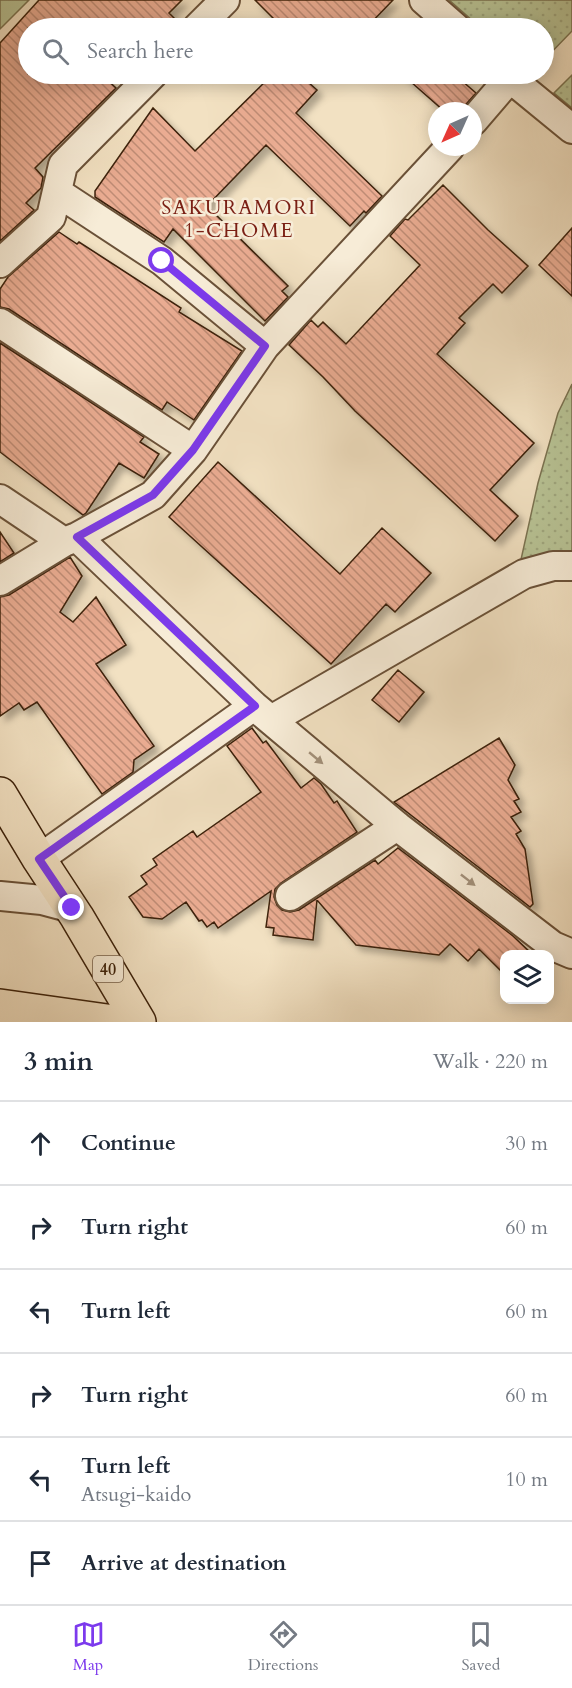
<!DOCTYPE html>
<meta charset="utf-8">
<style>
body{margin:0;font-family:Cardo,serif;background:#f2f2f3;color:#1f2937}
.controls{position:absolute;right:18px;bottom:18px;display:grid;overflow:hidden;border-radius:12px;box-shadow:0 3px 15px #0003}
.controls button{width:54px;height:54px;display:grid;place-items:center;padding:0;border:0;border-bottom:2px solid #e0e1e3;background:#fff;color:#1f2937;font:30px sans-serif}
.compass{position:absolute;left:428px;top:102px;width:54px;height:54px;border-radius:50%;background:#fff;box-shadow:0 3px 15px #0003;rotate:225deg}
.stop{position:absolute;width:18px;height:18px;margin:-14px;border:4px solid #7c3aed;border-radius:50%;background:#fff}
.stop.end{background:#7c3aed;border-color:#fff;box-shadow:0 2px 6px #0008}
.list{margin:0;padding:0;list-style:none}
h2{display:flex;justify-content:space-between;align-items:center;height:78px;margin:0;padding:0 24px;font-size:26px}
h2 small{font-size:20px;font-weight:400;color:#747a83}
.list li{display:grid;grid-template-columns:39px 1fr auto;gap:18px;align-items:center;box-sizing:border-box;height:84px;padding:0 24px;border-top:2px solid #e0e1e3}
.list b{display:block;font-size:22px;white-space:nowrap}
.list p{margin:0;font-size:20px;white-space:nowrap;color:#747a83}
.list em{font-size:20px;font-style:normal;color:#747a83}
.icon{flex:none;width:33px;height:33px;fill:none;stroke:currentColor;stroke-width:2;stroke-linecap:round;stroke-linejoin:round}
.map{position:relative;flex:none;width:572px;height:1022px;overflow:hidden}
.search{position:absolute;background:#fff;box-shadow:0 3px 15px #0003;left:18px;right:18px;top:18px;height:66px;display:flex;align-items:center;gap:15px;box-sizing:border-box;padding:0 21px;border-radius:33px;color:#747a83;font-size:22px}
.sheet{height:582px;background:#fff}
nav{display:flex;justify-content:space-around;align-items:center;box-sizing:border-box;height:84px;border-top:2px solid #e0e1e3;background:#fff;font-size:16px;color:#747a83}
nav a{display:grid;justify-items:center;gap:3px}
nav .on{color:#7c3aed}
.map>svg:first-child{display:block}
.grass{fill:url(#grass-dots);stroke:#7a7250;stroke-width:1.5}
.pitch{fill:#b8c395;stroke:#7a7250;stroke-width:1.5}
.building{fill:url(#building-back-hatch);stroke:#3c210a;stroke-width:1.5;filter:url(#shadow)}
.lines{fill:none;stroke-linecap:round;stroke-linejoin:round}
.minor-casing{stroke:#6a5138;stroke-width:32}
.primary-casing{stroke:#3c210a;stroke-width:36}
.motorway-casing{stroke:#3c210a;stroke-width:36}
.minor{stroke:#f7ecd7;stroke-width:28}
.primary{stroke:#f2e1c2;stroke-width:33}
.motorway{stroke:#f2e1c2;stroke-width:33}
.oneway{fill:#a3917b}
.route{stroke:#7c3aed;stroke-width:8}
.labels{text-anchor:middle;stroke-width:5;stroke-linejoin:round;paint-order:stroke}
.shield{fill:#f7ecd7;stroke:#745e48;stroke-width:1.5}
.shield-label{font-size:16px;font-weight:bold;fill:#3c210a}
.neighbourhood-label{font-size:20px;letter-spacing:1.5px;fill:#7a1f14;stroke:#f7ecd7}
</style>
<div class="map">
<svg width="572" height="1022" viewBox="0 0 572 1022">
<defs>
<pattern id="grass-dots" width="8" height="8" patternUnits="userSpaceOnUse" patternTransform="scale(1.5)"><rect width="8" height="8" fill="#b8c395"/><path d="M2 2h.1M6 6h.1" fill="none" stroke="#9fa77f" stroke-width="1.8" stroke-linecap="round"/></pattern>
<pattern id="building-back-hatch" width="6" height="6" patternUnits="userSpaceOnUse" patternTransform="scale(1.5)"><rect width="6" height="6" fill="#eaac92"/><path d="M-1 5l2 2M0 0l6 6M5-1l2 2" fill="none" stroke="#bf8c75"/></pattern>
<filter id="shadow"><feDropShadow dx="5.5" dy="5.5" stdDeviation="3" flood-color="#0004"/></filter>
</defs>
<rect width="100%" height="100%" fill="#f2e1c2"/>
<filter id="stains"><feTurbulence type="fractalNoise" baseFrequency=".00333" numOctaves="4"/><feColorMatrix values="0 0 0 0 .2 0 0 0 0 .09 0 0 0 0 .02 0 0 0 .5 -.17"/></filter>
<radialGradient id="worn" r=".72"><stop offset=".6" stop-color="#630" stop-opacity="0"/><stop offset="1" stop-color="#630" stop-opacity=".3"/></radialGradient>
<path class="grass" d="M 449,0 L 572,0 L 572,31 L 544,60 L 544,28 L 481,28 Z
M 572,75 L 572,108 L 554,93 Z
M 572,384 L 572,556 L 520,564 L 538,483 L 558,413 Z"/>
<path class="pitch" d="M 0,0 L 29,0 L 0,29 Z"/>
<path class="building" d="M 39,0 L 182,0 L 169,13 L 181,25 L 181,28 L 28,28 L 28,74 L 101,74 L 116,88 L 35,168 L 43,177 L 41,188 L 26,203 L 34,210 L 0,241 L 0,43 Z
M 255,0 L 393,0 L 366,28 L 283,28 Z
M 273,74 L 299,74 L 317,90 L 296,113 L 382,196 L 366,213 L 364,211 L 350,226 L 266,145 L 207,206 L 288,286 L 282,291 L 288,297 L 265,321 L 173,229 L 164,242 L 95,197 L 95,191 L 153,108 L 195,151 Z
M 402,74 L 454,74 L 476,93 L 460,111 L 444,111 Z
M 443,185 L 488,230 L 528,266 L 502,293 L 493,284 L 459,318 L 465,323 L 437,354 L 534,443 L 490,490 L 518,516 L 495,541 L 355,411 L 323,377 L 289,345 L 311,320 L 318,327 L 323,322 L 346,344 L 420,265 L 390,236 L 405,219 L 408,220 Z
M 572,228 L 572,296 L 539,265 Z
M 59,232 L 77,244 L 79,242 L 181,308 L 179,312 L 242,351 L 194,420 L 167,402 L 162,410 L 9,309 L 0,307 L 0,289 L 8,277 Z
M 0,343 L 144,437 L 140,442 L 159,454 L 144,478 L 119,463 L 86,513 L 83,515 L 0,452 Z
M 218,462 L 340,574 L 382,528 L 431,573 L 395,612 L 386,604 L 331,664 L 169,517 Z
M 0,532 L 14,553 L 0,562 Z
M 70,557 L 82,576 L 60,612 L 73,622 L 96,597 L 126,645 L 96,664 L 154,746 L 134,760 L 133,772 L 102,794 L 37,702 L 24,710 L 19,703 L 0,716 L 0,597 L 9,595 Z
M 398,670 L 424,692 L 399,722 L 372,700 Z
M 252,728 L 263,743 L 266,741 L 301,788 L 314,778 L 321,784 L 334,803 L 337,801 L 357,832 L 281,883 L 275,889 L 274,897 L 277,905 L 282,910 L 290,912 L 299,910 L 375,860 L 378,864 L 398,848 L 513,936 L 532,954 L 504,954 L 504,974 L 479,949 L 468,961 L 450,944 L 439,955 L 356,945 L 317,900 L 313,940 L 273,935 L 274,928 L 266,927 L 271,891 L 218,928 L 214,922 L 207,927 L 202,920 L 199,921 L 186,902 L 162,919 L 143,917 L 129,897 L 147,884 L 141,876 L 157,865 L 153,859 L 193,831 L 197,837 L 261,792 L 227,746 Z
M 499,738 L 515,765 L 508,780 L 519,799 L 514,801 L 521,812 L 511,817 L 521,831 L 516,834 L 525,849 L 533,904 L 530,907 L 394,802 Z"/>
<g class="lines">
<g class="minor-casing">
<path id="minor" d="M 424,0 L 456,28
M 197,28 L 225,0
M 505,74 L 572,129
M 473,121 L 510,78
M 57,192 L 162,261 L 265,346
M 0,263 L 51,217 L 63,165 L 153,74
M 0,323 L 193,450
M 0,499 L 64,542
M 77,537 L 254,706 L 397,826 L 553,946 L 572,954
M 0,581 L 64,542 L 77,537 L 153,495 L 193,450 L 265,346 L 450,147
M 271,720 L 524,574 L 553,566 L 572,566
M 39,859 L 254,706
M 0,896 L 42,900 L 72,908
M 290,896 L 397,826"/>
</g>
<g class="primary-casing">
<path id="primary" d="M 0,794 L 39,859 L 77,917 L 139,1022"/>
</g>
<g class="motorway-casing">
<path id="motorway" d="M 0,1006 L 114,1022"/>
</g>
<use href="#minor" class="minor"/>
<use href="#primary" class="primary"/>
<use href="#motorway" class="motorway"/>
</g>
<defs><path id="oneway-solid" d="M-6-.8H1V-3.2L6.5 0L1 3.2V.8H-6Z" transform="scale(1.5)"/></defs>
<g class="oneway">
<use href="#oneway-solid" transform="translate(316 758) rotate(40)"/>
<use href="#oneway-solid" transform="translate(468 880) rotate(38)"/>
</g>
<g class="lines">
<path class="route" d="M 72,908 L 39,859 L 255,706 L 77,537 L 153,495 L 193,450 L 265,346 L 162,261"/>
</g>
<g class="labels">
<rect class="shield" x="93" y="956" width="30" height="26" rx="4.5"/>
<g class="shield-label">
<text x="108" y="975">40</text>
</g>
<g class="neighbourhood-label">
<text x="239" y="214">SAKURAMORI<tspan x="239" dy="23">1-CHOME</tspan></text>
</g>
</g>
<rect width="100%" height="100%" filter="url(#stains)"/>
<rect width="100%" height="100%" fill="url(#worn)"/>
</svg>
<div class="controls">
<button><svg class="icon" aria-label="layers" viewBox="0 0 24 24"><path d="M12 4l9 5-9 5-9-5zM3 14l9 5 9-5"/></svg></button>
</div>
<svg class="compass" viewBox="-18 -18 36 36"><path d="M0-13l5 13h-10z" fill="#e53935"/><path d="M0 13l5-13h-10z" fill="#747a83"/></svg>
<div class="stop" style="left:162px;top:261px"></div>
<div class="stop end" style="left:72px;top:908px"></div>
<div class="search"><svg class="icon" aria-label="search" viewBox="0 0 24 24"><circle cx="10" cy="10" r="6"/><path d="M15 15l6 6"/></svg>Search here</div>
</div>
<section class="sheet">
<h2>3 min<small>Walk · 220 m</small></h2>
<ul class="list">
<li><svg class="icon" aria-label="ahead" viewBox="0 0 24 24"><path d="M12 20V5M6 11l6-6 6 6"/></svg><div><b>Continue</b></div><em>30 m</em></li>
<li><svg class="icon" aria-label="right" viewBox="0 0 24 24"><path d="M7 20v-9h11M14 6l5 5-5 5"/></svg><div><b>Turn right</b></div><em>60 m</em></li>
<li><svg class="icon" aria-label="left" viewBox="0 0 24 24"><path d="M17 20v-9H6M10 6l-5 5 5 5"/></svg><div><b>Turn left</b></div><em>60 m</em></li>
<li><svg class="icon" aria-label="right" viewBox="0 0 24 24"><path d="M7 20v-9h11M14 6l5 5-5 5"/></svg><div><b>Turn right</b></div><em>60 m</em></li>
<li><svg class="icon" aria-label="left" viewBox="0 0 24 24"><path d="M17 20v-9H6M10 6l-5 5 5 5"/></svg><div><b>Turn left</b><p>Atsugi-kaido</p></div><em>10 m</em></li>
<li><svg class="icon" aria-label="arrive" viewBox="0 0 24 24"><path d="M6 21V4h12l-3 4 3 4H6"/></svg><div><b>Arrive at destination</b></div></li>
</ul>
</section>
<nav>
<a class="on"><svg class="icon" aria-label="map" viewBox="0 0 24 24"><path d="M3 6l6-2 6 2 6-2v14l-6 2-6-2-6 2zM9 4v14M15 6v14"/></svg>Map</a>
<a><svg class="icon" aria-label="directions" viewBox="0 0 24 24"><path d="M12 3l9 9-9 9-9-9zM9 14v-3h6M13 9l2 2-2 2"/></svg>Directions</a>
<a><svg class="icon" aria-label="saved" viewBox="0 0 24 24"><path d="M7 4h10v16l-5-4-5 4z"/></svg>Saved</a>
</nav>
